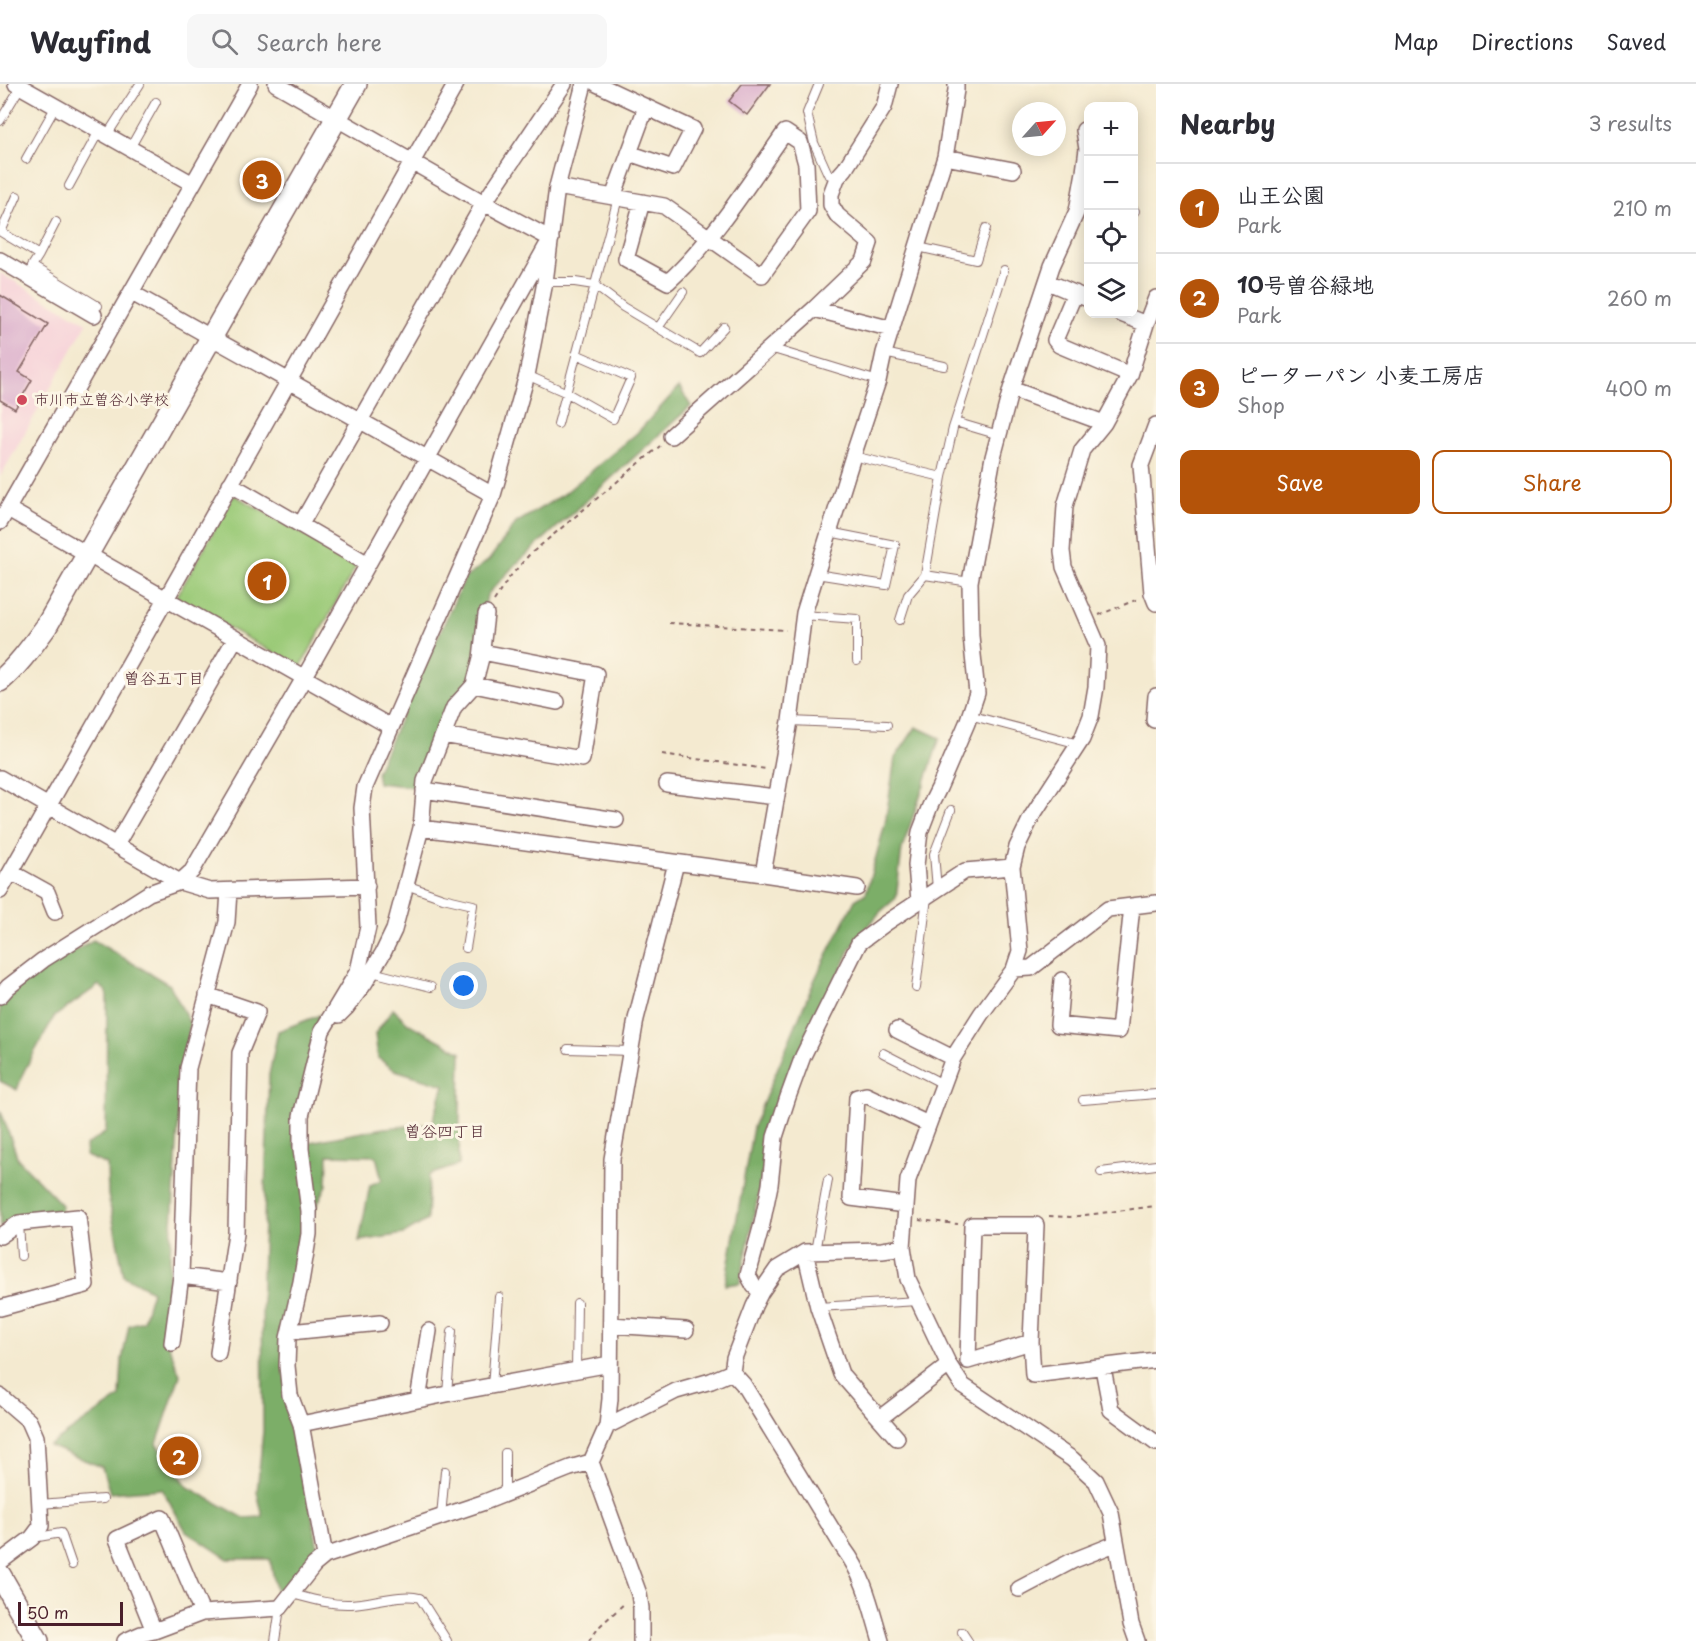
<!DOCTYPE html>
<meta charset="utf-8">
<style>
body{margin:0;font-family:"Playpen Sans","Klee One",sans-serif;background:#f7f7f7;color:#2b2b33}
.controls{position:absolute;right:18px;top:18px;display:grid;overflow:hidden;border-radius:12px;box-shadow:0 3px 15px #0003}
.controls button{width:54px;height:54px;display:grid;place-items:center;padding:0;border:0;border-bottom:2px solid #e1e1e2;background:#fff;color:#2b2b33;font:30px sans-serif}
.compass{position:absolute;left:1012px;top:18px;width:54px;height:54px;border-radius:50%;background:#fff;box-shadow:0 3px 15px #0003;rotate:63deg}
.scale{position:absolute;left:18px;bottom:15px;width:105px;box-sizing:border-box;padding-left:6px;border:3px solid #4a1f2b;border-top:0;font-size:16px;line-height:21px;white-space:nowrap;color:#4a1f2b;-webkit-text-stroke:4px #fcf5e5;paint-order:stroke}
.you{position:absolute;left:464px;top:902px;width:21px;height:21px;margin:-15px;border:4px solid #fff;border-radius:50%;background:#1a73e8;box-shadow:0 0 0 9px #1a73e833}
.badge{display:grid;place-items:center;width:39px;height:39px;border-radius:50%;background:#b45309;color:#fff;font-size:20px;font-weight:700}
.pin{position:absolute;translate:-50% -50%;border:3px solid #fff;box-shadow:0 2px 6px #0006}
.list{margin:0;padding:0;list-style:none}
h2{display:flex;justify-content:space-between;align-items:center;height:78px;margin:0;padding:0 24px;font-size:26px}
h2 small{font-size:20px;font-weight:400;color:#7c7c81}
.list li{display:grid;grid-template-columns:39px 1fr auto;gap:18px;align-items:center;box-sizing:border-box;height:90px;padding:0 24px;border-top:2px solid #e1e1e2}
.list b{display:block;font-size:22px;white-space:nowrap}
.list p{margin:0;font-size:20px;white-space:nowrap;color:#7c7c81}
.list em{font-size:20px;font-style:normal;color:#7c7c81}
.actions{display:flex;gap:12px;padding:18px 24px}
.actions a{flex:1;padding:14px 0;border:2px solid #b45309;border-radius:12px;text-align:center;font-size:21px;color:#b45309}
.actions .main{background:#b45309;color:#fff}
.icon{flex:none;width:33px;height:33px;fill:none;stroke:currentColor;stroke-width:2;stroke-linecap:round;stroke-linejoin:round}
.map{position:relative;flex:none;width:1156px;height:1557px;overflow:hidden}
header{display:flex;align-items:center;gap:36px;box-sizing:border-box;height:84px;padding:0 30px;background:#fff;border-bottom:2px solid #e1e1e2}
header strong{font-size:28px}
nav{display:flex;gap:33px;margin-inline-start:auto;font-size:21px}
.search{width:420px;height:54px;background:#f7f7f7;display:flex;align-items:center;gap:15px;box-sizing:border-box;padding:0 21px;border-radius:12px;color:#7c7c81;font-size:22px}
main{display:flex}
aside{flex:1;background:#fff}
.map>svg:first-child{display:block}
.built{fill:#f6cfd8}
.green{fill:#9bca78;stroke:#727452;stroke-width:1.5}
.forest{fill:#7cae68;stroke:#63664a;stroke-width:1.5}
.building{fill:#d9aacb}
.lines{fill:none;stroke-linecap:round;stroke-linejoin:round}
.lane-casing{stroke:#866665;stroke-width:10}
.street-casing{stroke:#866665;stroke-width:18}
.secondary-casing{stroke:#866665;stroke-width:24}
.path{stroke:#866665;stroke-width:2;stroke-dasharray:4.5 4.5;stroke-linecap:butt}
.lane{stroke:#fff;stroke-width:8}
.street{stroke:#fff;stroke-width:15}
.secondary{stroke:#fff;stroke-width:21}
.poi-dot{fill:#d1495b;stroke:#fcf5e5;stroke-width:2}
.labels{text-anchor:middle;stroke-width:6;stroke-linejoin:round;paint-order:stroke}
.poi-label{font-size:15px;fill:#4a1f2b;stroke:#fcf5e5;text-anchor:start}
.neighbourhood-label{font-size:16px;fill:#4a1f2b;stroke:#fcf5e5}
</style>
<header>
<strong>Wayfind</strong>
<div class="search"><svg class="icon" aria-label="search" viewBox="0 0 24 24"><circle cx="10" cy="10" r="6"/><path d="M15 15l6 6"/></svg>Search here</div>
<nav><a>Map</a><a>Directions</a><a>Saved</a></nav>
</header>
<main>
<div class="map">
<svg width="1156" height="1557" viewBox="0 0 1156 1557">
<rect width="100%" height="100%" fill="#fcf5e5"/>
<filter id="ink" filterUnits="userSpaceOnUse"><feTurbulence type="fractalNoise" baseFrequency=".0167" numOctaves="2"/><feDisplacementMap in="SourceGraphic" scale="12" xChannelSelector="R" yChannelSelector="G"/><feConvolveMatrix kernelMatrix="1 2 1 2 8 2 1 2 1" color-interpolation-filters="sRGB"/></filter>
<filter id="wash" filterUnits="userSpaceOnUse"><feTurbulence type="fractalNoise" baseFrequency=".008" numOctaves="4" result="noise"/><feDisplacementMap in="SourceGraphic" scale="24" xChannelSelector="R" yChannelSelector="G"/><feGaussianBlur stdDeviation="1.35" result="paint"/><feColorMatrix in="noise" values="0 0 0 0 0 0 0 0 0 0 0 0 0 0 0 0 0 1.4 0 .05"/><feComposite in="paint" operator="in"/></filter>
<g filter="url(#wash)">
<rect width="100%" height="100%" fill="#f4ead0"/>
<path class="built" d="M 0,189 L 87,239 L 0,393 Z"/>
<path class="green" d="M 234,411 L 357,480 L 300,584 L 176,514 Z"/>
<path class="forest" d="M 679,303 L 691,322 L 514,482 L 487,511 L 471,598 L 446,626 L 415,703 L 378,699 L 376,688 L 465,494 L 489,476 L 516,439 L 564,410 L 637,349 Z
M 916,643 L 940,654 L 902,765 L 896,814 L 880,828 L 851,864 L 774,1036 L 740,1199 L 725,1201 L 753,1043 L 815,895 L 855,816 L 866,809 L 885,740 L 895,674 Z
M 93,856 L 170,901 L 190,940 L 180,1014 L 165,1252 L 180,1291 L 157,1360 L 188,1403 L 244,1434 L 263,1433 L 257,1408 L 263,1347 L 262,1196 L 269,991 L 278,947 L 320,931 L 301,1013 L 294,1061 L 384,1044 L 432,1040 L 444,1001 L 395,986 L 378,974 L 375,950 L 393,925 L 409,940 L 461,968 L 459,1081 L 429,1091 L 427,1136 L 404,1150 L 359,1157 L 370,1101 L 382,1096 L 376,1072 L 328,1071 L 327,1101 L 303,1149 L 288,1234 L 298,1354 L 319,1470 L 277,1511 L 270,1475 L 228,1475 L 186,1447 L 162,1405 L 110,1409 L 102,1383 L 49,1362 L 120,1313 L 122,1276 L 129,1241 L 143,1237 L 152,1207 L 124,1192 L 108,1111 L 107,1081 L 86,1072 L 85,1062 L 106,1048 L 107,908 L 99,901 L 54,933 L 24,987 L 17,1006 L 0,997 L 0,922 L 21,900 Z
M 0,1028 L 2,1030 L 18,1075 L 62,1121 L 61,1128 L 12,1136 L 0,1142 Z"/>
<g id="blocks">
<path class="building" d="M 742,0 L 770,0 L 747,31 L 729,17 Z
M 0,211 L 48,240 L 19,288 L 32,296 L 15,325 L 0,316 Z"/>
</g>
</g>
<g filter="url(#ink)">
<use href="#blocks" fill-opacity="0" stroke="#866665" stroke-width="1.5"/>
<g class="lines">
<g class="lane-casing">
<path id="lane" d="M 819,0 L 807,29 L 814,59 L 828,90 L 837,94
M 0,37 L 21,2
M 107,51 L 140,0
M 130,64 L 156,18
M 26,75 L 56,22
M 69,102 L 99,47
M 17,112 L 1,148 L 39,171 L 32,182 L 98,222
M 1134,127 L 1135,127
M 918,163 L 976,176 L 986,144
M 39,171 L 56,138
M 545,198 L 575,198 L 594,201 L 623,223 L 700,269 L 724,243
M 658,244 L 683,208
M 770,264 L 878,297
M 884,269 L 944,282
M 527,291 L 567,309 L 613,335 L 631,294 L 576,270
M 955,338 L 999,351
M 558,340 L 618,114
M 853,372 L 942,393
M 816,490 L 886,501 L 895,461 L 829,448
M 925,491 L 970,498
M 803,531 L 857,535 L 857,577
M 900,536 L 908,511 L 925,491 L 942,393 L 953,344 L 1004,186
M 969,631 L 1079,660
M 790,637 L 887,641
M 406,801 L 443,814 L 473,821 L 466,864
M 937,805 L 934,770 L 951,726
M 372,888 L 431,903
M 916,904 L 927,813
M 568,965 L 630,967
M 883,969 L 943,1000
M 1083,1016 L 1156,1010
M 1101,1088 L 1156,1081
M 19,1139 L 21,1172
M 809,1166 L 816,1162 L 828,1096
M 818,1223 L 918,1217
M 576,1286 L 577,1219
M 492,1302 L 499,1213
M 447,1310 L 452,1247
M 505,1410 L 505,1369
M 40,1420 L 103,1415
M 441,1433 L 445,1387
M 33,1454 L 61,1449 L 72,1481
M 292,1510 C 311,1515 331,1521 351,1520 C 372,1519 401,1509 420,1514 L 447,1557
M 962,1548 L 968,1557
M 275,1557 L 280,1524"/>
</g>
<g class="street-casing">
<path id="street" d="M 16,0 L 193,100
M 276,0 L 484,119 L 551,155
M 597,0 L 693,45 L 673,84 L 629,69
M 945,73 L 1013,86
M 557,103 L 664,122 L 762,191 L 808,127 L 806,80 L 800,58 L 785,48 C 750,98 713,157 668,198 L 626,175 L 642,118
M 613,113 L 646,23
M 0,176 L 94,231
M 1048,198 L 1088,215
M 132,209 L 493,411
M 1075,209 L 1055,256 L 1059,261 L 1130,291
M 814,225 L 892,245
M 1121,230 L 1146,240
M 1011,305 L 1104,339
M 1156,341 L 1141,381 L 1152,509 L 1156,519
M 671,352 L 814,225 L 864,177 L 870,159 L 837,131 L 831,121 L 831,110 L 837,94 L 845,85 L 884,23 L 890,0
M 230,400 L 368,480
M 8,425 L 391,643
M 0,438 L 250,0
M 301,440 L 484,119 L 564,0
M 474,601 L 557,618
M 1154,636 L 1156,612
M 443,651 L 582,675 L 596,590 L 482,568
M 0,694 L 180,798 L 210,807 L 367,802
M 667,700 L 776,713
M 424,706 L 616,736
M 421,744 L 763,790 L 857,804
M 116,761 L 235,555
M 11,788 L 47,808 L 55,828
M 763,790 L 790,637 L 804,529 L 853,372 L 878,297 L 884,269 L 945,73 L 956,6 L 956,0
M 0,807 L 166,515 L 456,0
M 919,817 L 916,781 L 920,748 L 930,722 L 939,704 L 967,639 L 977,609 L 971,552 L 970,498 L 993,373 L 1011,305 L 1052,182 L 1077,127 L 1084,88 L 1087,65 L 1084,46
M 1014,885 L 1031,884 L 1108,825 L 1156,819
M 1062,896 L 1058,941 L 1119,947 L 1132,822
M 207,911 L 257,928 L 240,969 L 236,1149 L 218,1269
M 0,912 L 8,903 L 43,876 L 149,809 L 180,798 L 192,787 L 304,594 L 546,163
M 339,931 L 346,924 L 364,900 L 383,869 L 394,846 L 421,744 L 425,697 L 454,623 L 474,601 L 481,574 L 486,530
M 897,946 L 953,974
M 905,1121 L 851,1114 L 857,1013 L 866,1011 L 928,1040
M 0,1152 L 19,1139 L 78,1133 L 86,1201 L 0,1224
M 805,1168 L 818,1223 L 841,1290 L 897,1354
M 181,1192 L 229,1198
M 761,1208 L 754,1202 L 748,1191 L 762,1140 L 770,1101 L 775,1053 L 788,1013 L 803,972 L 859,859 L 886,839 L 965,787 L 1012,783
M 611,1241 L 686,1246
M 290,1248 L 380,1239
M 1031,1258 L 968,1277 L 972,1141 L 1036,1141 L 1031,1258 L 1033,1291 L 1156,1276
M 172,1259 L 181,1192 L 188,984 L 227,838 L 229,807
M 1103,1284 L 1111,1326 L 1156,1359
M 732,1288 L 743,1300 L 844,1465 C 865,1493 871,1524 881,1557
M 732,1288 L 734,1274 L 754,1222 L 761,1208 L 777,1185 L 805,1168 L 882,1166 L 903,1163
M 0,1312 L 29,1337 L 36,1353 L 41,1442 L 32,1454 L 0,1478
M 418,1316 L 429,1247
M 880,1334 L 949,1281
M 301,1340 L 447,1310 L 610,1280
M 607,1342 L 676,1307 L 711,1297 L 732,1288
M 325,1472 L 301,1340 L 290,1311 L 287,1282 L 288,1254 L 301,1198 L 309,1150 L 309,1127 L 301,1065 L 301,1032 L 322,947 L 358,887 L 368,843 L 362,724 L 365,703 L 493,411 L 527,291 L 545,198 L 557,103 L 584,0
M 1019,1505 L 1072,1477 L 1115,1460
M 154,1547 L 117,1455 L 162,1434 L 202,1529
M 125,1557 L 141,1550 L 154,1547 L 202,1529 L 280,1524 L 314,1481 L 325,1472 L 482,1419 L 570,1384 L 591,1378
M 641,1557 L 641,1524 L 639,1510 L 591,1378 L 607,1342 L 610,1315 L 612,1075 L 636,935 L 676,779
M 1137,1557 L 1131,1540 L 1111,1429 L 1096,1397 L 1072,1375 L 962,1301 L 949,1281 L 908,1195 L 903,1163 L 908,1096 L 953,974 L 981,930 L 1014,885 L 1020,867 L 1012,783 L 1017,763 L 1032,732 L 1082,655 L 1091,632 L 1096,603 L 1098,562 L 1064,483 L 1062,467 L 1065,422 L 1082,366 L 1104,339 L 1130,291 L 1146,240 L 1156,214"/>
</g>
<g class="secondary-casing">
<path id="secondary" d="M 0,597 C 18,582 32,562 46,543 L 356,0
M 0,1491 L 38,1557"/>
</g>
<path class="path" d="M 494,517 L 508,495 L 529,471 L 660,362
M 1099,531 L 1138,515
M 669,539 L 786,546
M 662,670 L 766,685
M 1049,1132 L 1070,1133 L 1156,1122
M 919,1136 L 958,1140
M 589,1557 L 600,1542 L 626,1518"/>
<use href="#lane" class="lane"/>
<use href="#street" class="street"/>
<use href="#secondary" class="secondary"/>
</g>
</g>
<circle class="poi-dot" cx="22" cy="316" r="6"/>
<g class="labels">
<g class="poi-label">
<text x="34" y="321">市川市立曽谷小学校</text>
</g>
<g class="neighbourhood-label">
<text x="164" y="600">曽谷五丁目</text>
<text x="445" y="1053">曽谷四丁目</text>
</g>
</g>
</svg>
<div class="controls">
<button>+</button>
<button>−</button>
<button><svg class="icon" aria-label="locate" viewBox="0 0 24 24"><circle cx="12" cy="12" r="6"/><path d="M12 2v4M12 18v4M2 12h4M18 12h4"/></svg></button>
<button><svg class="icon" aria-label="layers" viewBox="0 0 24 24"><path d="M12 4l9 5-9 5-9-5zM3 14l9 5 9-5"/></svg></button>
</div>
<svg class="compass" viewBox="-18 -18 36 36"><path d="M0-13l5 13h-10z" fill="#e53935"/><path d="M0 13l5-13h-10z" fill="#7c7c81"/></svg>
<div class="scale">50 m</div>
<div class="you"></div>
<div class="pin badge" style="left:267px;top:497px">1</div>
<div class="pin badge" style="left:179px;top:1372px">2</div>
<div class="pin badge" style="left:262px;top:96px">3</div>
</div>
<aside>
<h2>Nearby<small>3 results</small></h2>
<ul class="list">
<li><span class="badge">1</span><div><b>山王公園</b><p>Park</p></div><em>210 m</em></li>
<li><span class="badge">2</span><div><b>10号曽谷緑地</b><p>Park</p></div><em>260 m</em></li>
<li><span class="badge">3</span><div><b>ピーターパン 小麦工房店</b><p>Shop</p></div><em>400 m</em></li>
</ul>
<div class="actions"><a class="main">Save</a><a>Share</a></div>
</aside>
</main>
